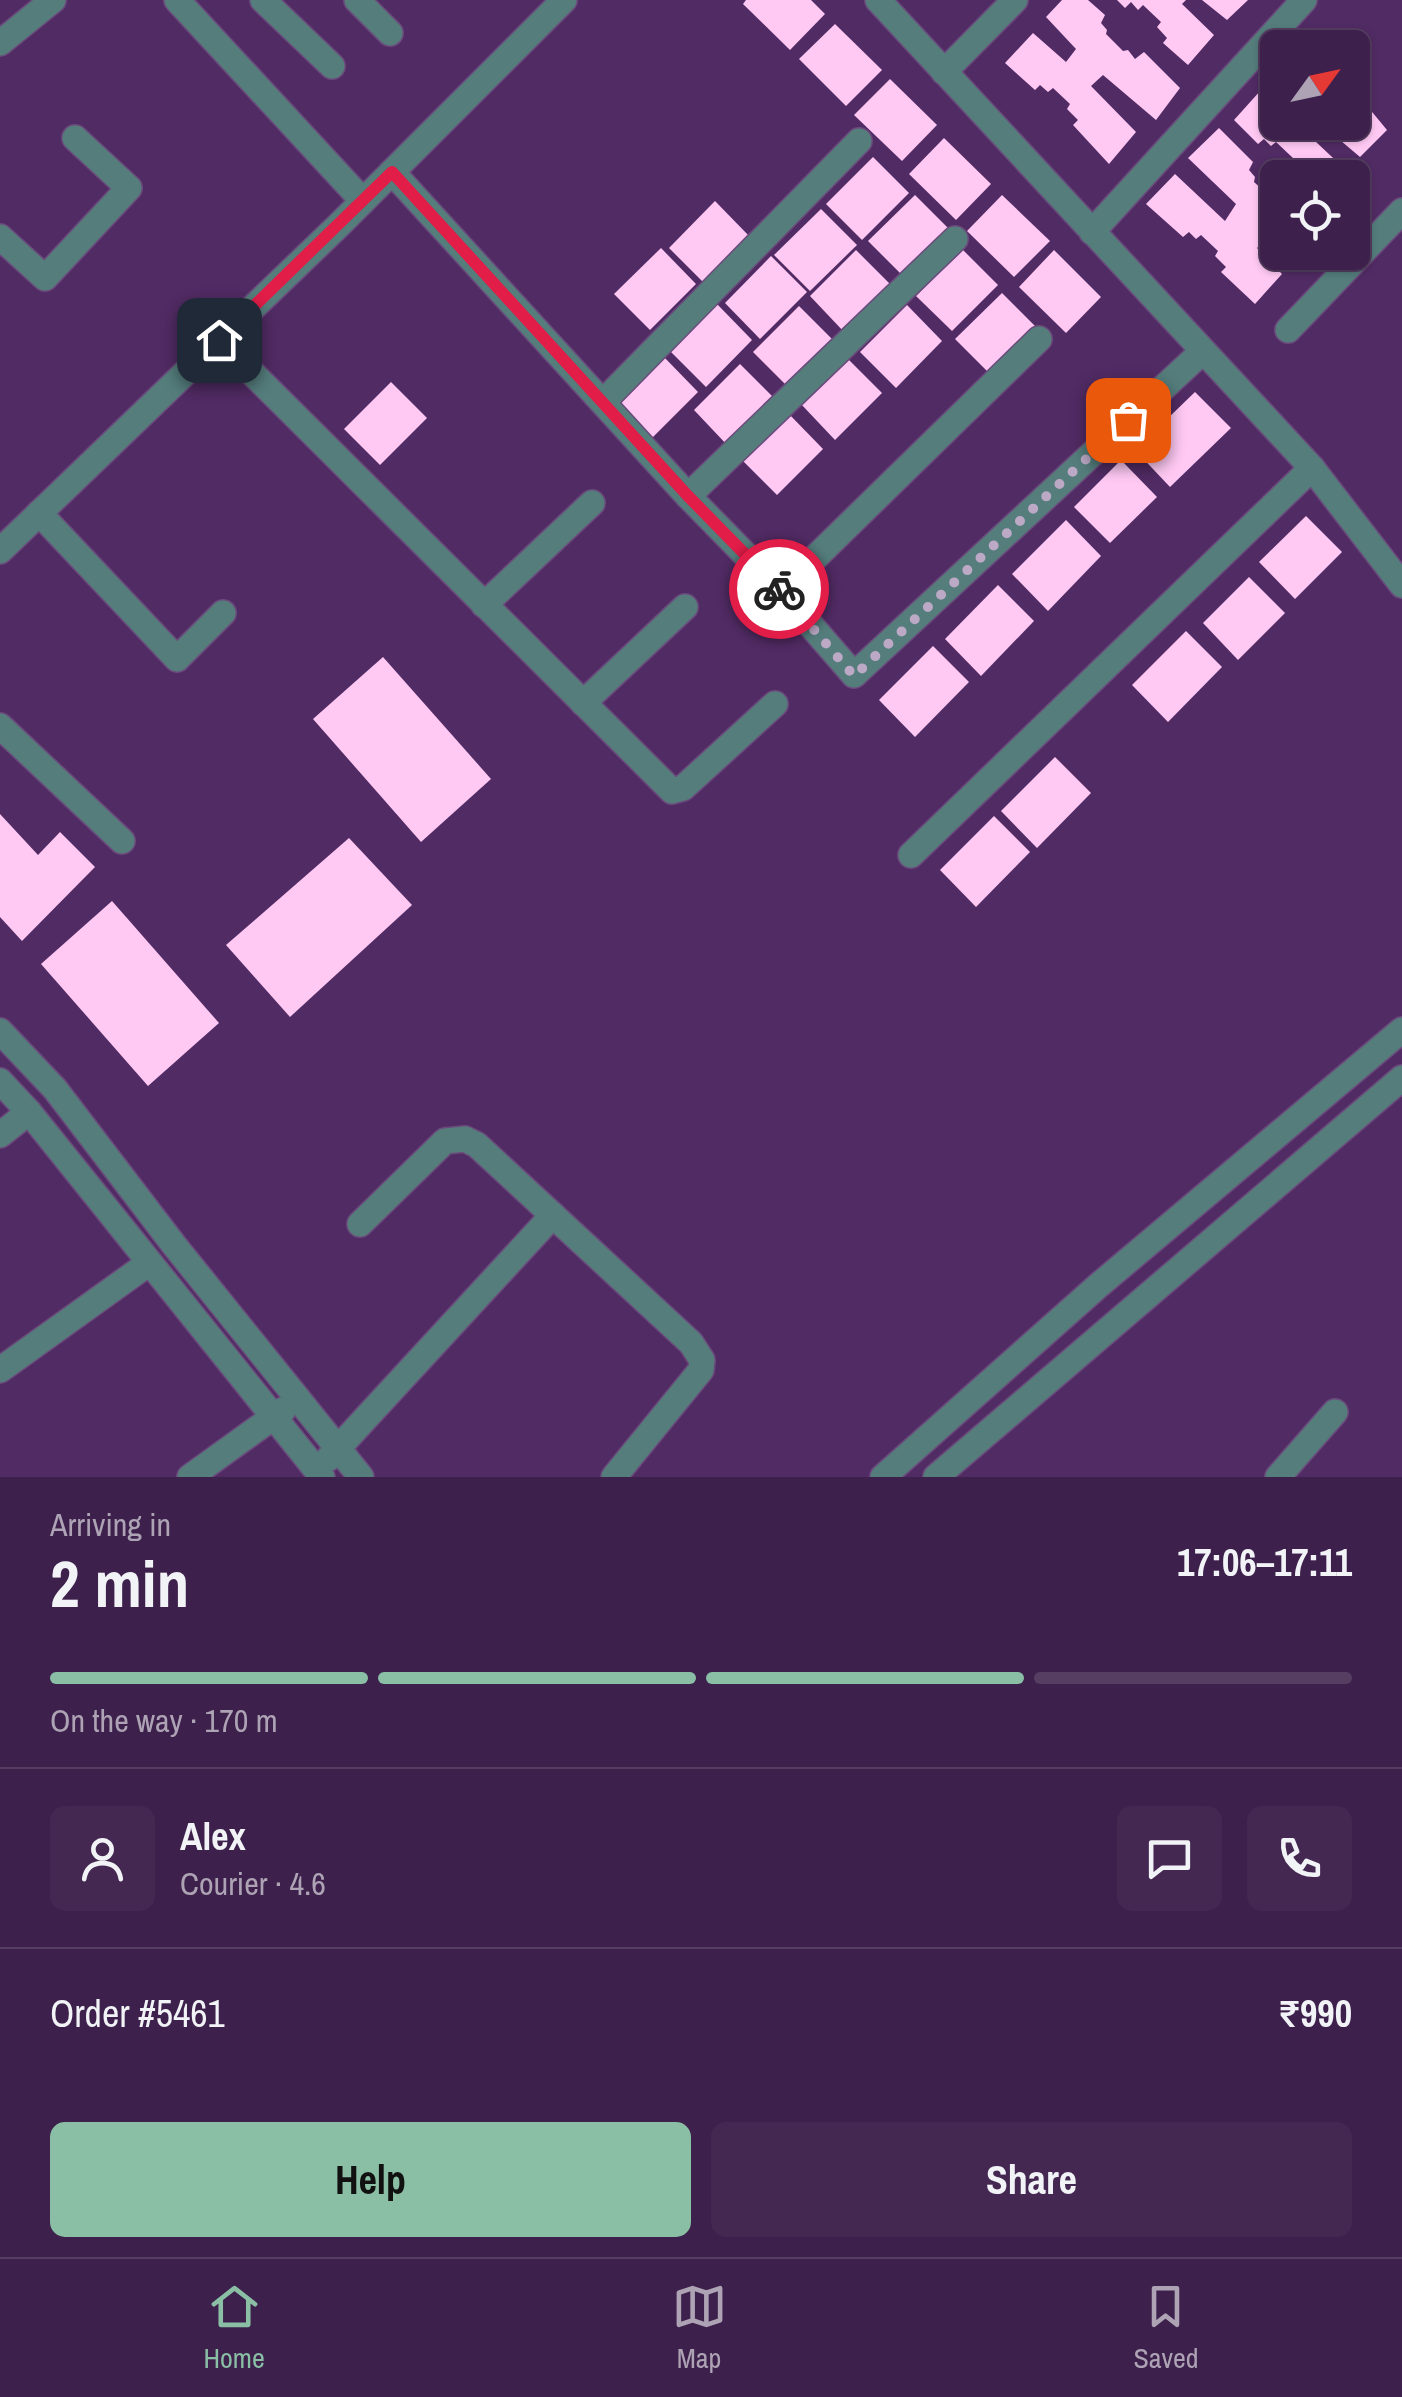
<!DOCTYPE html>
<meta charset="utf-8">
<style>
:root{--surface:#3d204b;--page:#442852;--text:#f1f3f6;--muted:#ada3b5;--line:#563e63;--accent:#8abfa5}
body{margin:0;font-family:"Archivo Narrow",sans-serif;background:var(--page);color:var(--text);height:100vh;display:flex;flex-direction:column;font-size:38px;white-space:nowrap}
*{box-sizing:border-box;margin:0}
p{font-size:32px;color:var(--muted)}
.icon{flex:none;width:55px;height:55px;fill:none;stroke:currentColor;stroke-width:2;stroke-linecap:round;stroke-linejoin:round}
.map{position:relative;height:1477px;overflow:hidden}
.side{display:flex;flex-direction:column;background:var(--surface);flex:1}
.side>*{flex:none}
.needle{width:65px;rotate:57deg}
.controls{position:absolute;left:1260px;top:30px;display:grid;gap:20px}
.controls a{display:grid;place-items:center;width:110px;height:110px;border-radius:15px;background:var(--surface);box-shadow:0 2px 8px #0004,0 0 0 2px var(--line);font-size:50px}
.pin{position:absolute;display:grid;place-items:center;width:85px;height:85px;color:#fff;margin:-42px;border-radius:20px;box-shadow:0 5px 15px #0006}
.courier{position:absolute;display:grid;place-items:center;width:100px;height:100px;margin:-50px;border:8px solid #e11d48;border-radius:50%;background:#fff;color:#222;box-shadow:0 2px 12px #0007}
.overview em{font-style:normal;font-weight:700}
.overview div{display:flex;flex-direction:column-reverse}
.overview{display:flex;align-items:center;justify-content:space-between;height:170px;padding:0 50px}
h1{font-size:65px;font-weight:700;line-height:75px}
.bar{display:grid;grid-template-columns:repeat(4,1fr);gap:15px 10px;align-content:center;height:120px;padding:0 50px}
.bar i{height:12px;border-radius:8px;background:var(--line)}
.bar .on{background:var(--accent)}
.bar p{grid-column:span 4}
.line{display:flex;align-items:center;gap:25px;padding:0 50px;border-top:2px solid var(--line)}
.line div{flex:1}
.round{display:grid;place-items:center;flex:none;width:105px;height:105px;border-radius:15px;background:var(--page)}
.primary-button{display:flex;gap:20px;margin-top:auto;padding:20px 50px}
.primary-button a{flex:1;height:115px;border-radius:15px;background:var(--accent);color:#111;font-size:40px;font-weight:700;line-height:115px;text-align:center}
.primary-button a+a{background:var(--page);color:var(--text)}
.tab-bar{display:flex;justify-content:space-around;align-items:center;height:140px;border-top:2px solid var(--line);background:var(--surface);font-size:28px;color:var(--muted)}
.tab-bar a{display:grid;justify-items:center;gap:5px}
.tab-bar .on{color:var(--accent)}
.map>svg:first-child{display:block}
</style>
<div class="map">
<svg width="1402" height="1477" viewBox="0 0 1402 1477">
<rect width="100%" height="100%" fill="#512b64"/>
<!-- building -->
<g fill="#ffc9f4">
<path d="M746,0h65l14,14 -35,36 -47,-46z"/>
<path d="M1062,0h26l17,15 -4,8 6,7 -1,4 17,17 5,-1 7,9 9,-7 36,36 -24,32 -53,-45 -12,11 45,46 -27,32 -36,-39 5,-5 -11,-11 3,-5 -17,-16 -5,4 -8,-7 -5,5 -30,-27 28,-30 33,29 10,-13 -30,-32z"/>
<path d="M1117,0h69l-4,4 32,31 -26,30 -25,-22 4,-5 -10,-11 4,-5 -18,-17 -5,5 -7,-8 -6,6z"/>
<path d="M1202,0h46l-21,20z"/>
<path d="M835,24l47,46 -36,36 -47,-47z"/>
<path d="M890,79l47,46 -35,36 -48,-46z"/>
<path d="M1261,90l17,15v17h74v-17l7,8 9,-6 19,23 -27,27 -33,-28 -12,12 33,31 -5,6h-45l3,-4 -11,-11 4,-4 -18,-17 -5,4 -7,-7 -6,5 -24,-24z"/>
<path d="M1219,128l34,34 -4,8 6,7 -1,5 18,16 6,1v44l-9,-7 -12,12 25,26 -27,30 -34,-32 5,-5 -11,-11 3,-5 -17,-16 -5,4 -7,-7 -6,5 -37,-33 29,-30 50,47 11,-17 -48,-46z"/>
<path d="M944,138l47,46 -35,36 -47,-46z"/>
<path d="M873,157l36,36 -47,47 -36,-36z"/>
<path d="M915,195l36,36 -47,46 -36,-36z"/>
<path d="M1002,195l48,46 -36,36 -47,-46z"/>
<path d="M715,201l36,37 -46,46 -36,-36z"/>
<path d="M821,209l36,36 -47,46 -36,-36z"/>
<path d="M661,248l35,36 -46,46 -36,-36z"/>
<path d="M962,249l36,36 -46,46 -36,-35z"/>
<path d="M856,250l36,36 -47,47 -35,-37z"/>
<path d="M1054,250l47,47 -35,36 -47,-46z"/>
<path d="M771,256l36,36 -47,47 -35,-36z"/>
<path d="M1002,293l36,36 -47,46 -36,-36z"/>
<path d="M717,304l35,36 -46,47 -36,-36z"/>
<path d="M907,305l35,36 -46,47 -36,-36z"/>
<path d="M799,306l36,36 -46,46 -36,-36z"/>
<path d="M663,356l35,36 -46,46 -36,-36z"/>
<path d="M846,357l36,36 -47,47 -35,-37z"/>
<path d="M740,364l36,36 -47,47 -35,-37z"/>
<path d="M391,382l36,36 -47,47 -36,-36z"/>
<path d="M1195,392l36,36 -61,59 -35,-37z"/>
<path d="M788,413l35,36 -46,46 -36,-36z"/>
<path d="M1121,460l36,37 -47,46 -36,-36z"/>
<path d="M1306,516l36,36 -47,47 -36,-37z"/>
<path d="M1066,520l35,36 -53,55 -36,-37z"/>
<path d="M1249,577l36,36 -47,47 -35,-37z"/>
<path d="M998,585l36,36 -53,55 -36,-37z"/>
<path d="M1186,631l36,36 -54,55 -36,-37z"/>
<path d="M933,646l36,36 -54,55 -36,-37z"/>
<path d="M383,657l108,122 -70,63 -108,-123z"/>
<path d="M1055,757l36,36 -54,55 -36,-37z"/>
<path d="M0,814l38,41 22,-23 35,35 -73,74 -22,-24z"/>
<path d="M994,816l36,36 -54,55 -36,-37z"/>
<path d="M349,838l63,67 -122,112 -64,-72z"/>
<path d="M112,901l107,122 -71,63 -107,-122z"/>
</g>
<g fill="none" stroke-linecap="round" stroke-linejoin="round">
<!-- minor casing -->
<g stroke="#6b4a7c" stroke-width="28">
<g id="minor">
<path d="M177,0l186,201"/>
<path d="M263,0l69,66"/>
<path d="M357,0l33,33"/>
<path d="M878,0l434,468 90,117"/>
<path d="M0,43l53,-43"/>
<path d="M944,72l71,-72"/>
<path d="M392,172l296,324 93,95 73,84 349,-324"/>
<path d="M1092,232l212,-232"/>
<path d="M0,237l45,41 84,-90 -54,-50"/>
<path d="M1288,330l114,-119"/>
<path d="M219,340l453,451 11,-3 92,-84"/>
<path d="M603,402l256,-261"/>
<path d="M688,496l267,-257"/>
<path d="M39,513l138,146 46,-46"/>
<path d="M0,551l340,-327 224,-224"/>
<path d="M781,591l258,-252"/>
<path d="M484,605l108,-102"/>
<path d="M583,703l102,-96"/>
<path d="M0,726l122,115"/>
<path d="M911,855l401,-387"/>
<path d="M0,1031l55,58 119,156 187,232"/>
<path d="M0,1081l29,31 293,365"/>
<path d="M0,1135l29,-23"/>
<path d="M360,1224l85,-83 20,-2 12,6 214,198 11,17 -1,10 -87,107"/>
<path d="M0,1370l149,-107"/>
<path d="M329,1458l224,-243"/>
<path d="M190,1477l93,-67"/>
<path d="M883,1477l216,-192 303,-255"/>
<path d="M936,1477l466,-399"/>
<path d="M1278,1477l57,-65"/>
</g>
</g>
<!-- minor -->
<use href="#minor" stroke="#547d7c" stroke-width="25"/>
</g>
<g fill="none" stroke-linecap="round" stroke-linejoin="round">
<!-- done -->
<path stroke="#bca9c6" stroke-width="10" stroke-dasharray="0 18" d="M779,589l75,87 274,-256"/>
<!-- route -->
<path stroke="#e11d48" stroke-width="12" d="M219,340l173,-168 296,324 91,93"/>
</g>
</svg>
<div class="controls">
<a><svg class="needle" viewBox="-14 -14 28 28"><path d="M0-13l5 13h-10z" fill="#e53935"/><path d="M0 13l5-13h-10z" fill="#ada3b5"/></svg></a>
<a><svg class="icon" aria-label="locate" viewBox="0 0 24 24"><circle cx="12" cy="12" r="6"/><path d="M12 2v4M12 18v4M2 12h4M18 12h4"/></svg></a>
</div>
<div class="pin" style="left:1128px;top:420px;background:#ea580c"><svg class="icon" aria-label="bag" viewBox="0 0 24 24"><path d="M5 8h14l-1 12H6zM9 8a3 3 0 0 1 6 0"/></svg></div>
<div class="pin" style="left:219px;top:340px;background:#1f2937"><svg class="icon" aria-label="home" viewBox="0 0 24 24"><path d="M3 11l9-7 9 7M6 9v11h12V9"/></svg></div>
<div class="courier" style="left:779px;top:589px"><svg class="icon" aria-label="bike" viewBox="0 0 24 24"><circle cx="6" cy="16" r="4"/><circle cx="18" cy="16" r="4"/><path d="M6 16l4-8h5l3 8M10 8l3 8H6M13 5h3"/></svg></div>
</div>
<section class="side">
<div class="overview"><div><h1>2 min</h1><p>Arriving in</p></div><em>17:06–17:11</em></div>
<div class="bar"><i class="on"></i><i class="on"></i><i class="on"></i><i></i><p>On the way · 170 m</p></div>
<div class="line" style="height:180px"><a class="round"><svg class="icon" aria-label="person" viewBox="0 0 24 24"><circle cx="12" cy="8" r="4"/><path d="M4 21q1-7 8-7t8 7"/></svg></a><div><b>Alex</b><p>Courier · 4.6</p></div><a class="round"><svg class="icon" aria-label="chat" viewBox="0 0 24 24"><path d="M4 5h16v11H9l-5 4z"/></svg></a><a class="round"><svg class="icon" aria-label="phone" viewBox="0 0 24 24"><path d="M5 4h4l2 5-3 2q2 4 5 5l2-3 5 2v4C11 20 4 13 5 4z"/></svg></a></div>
<div class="line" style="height:130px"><div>Order #5461</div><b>₹990</b></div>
<div class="primary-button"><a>Help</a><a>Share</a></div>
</section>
<nav class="tab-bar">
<a class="on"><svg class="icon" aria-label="home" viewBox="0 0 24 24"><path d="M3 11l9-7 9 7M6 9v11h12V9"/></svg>Home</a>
<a><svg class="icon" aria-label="map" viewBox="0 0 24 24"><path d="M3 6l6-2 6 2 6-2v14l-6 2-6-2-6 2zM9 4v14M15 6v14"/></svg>Map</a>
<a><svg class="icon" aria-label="saved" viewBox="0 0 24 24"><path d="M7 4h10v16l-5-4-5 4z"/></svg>Saved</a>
</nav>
